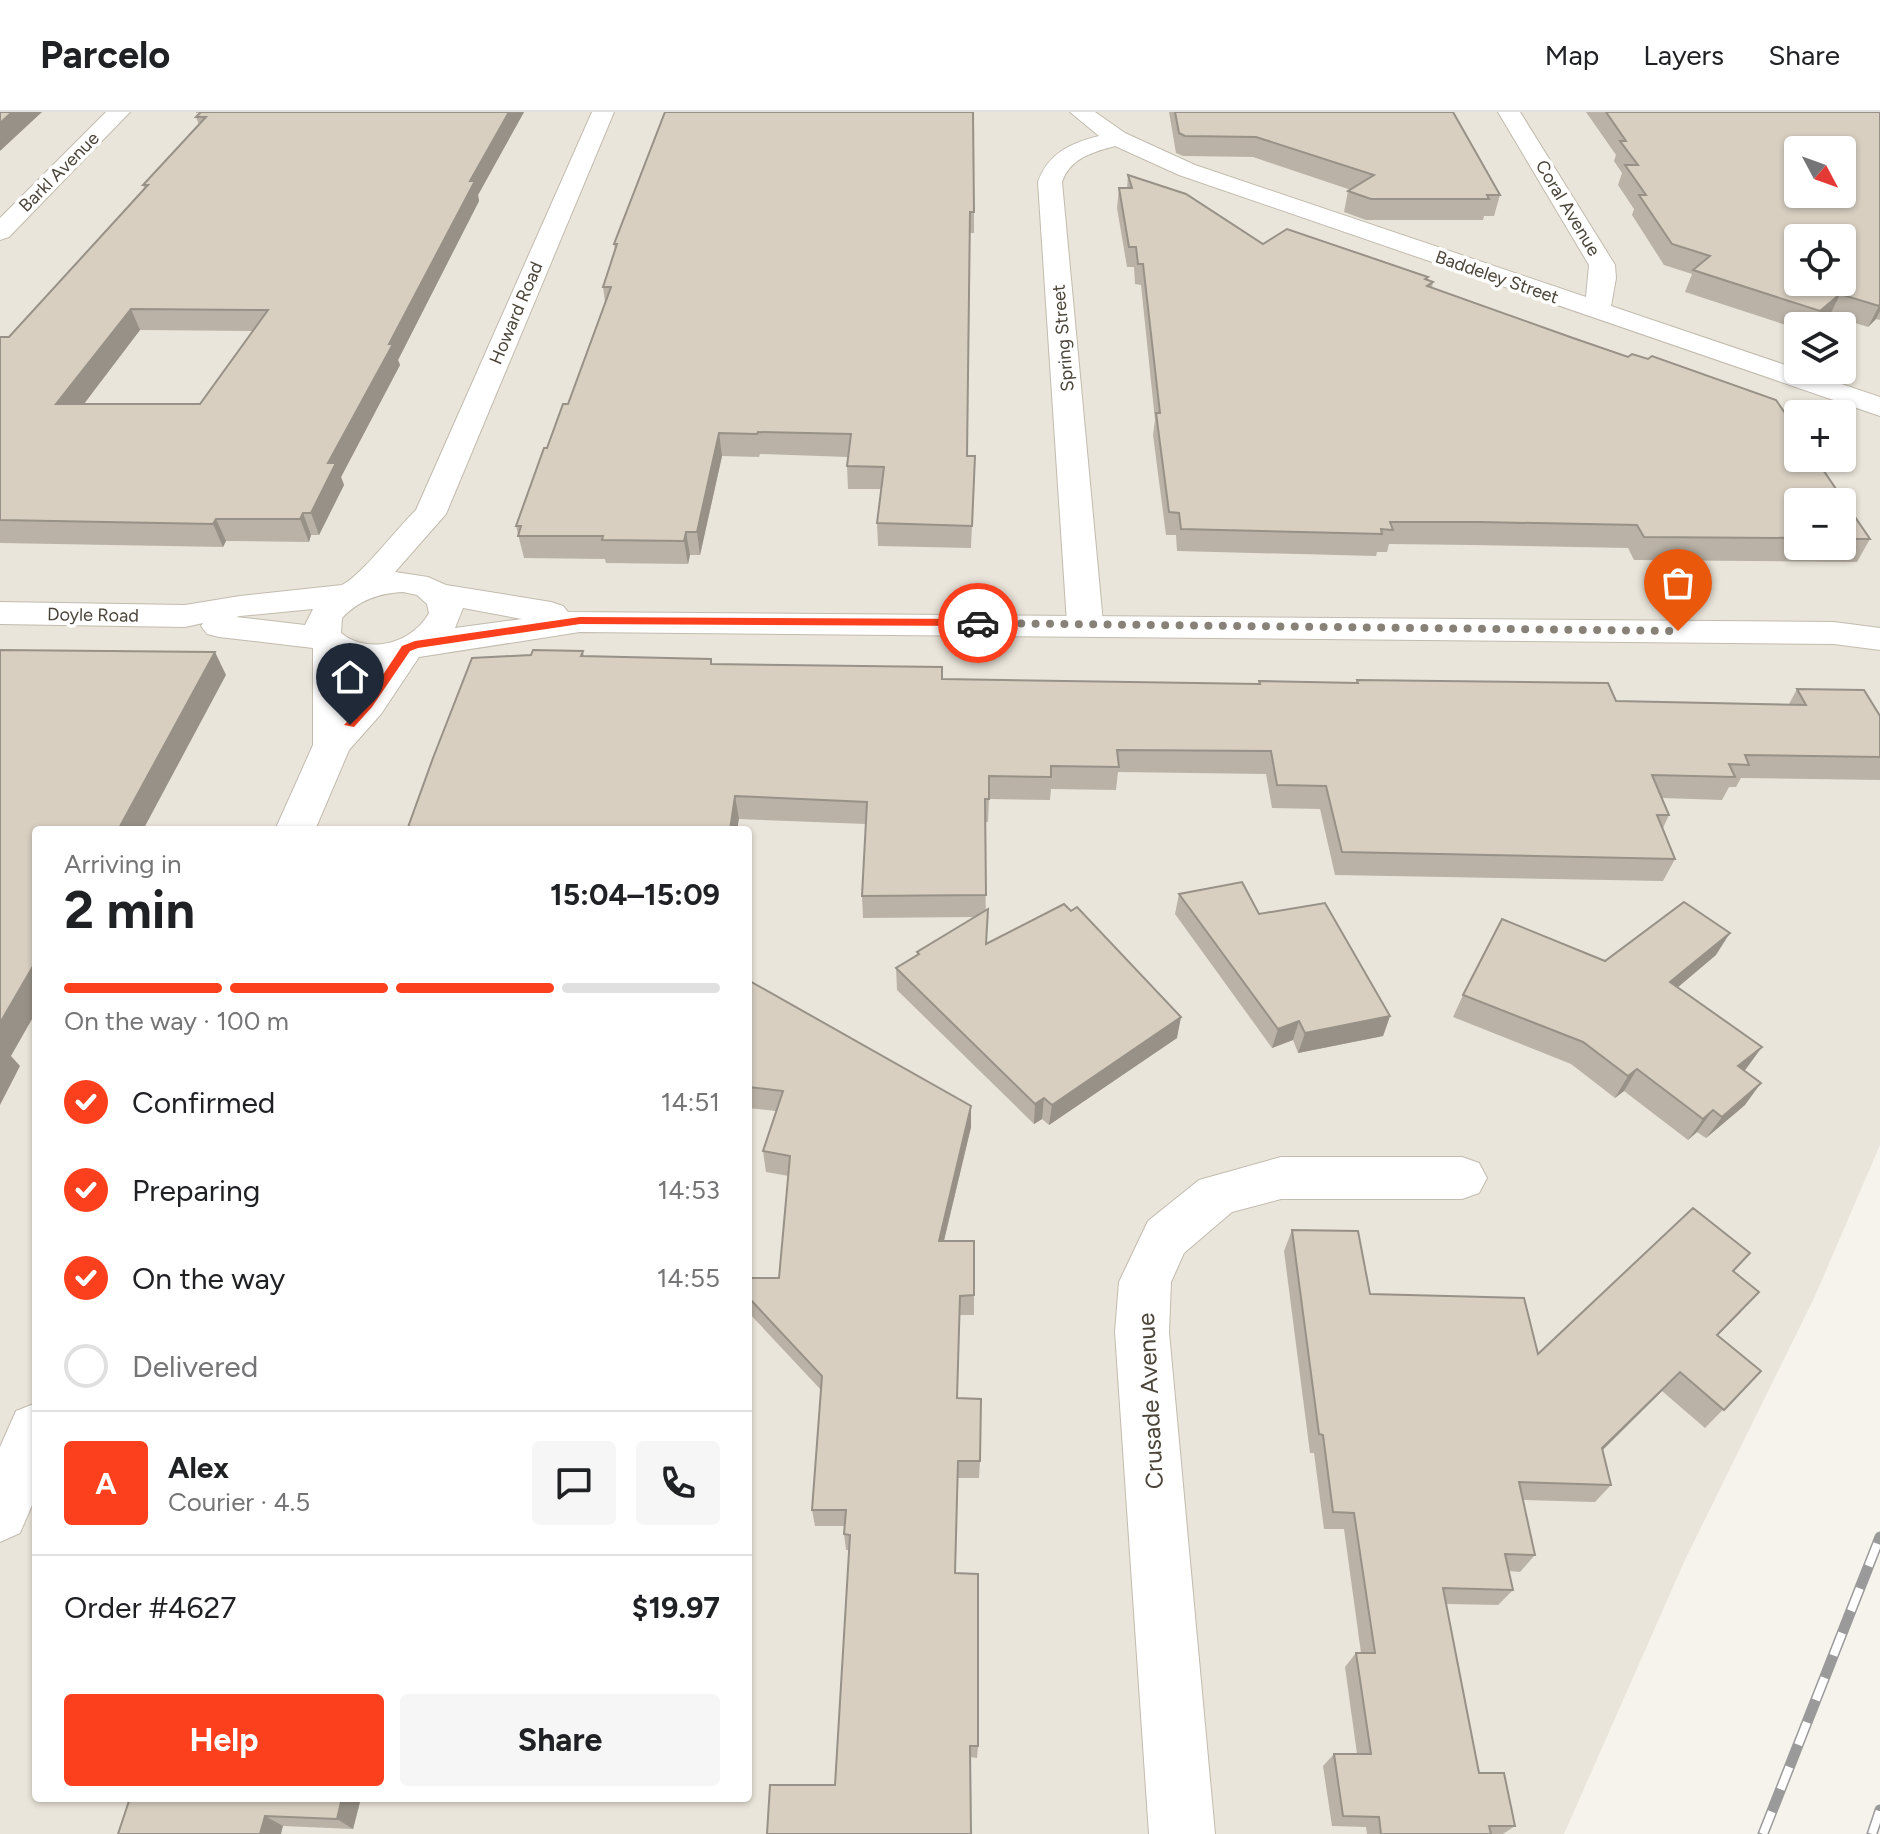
<!DOCTYPE html>
<meta charset="utf-8">
<style>
:root{--surface:#fff;--page:#f6f6f6;--text:#202124;--muted:#757577;--line:#e0e0e0;--accent:#fc3f1d}
body{margin:0;font-family:Figtree,sans-serif;background:var(--page);color:var(--text);height:100vh;display:flex;flex-direction:column;font-size:30px;white-space:nowrap}
*{box-sizing:border-box;margin:0}
p{font-size:26px;color:var(--muted)}
.icon{flex:none;width:44px;height:44px;fill:none;stroke:currentColor;stroke-width:2;stroke-linecap:round;stroke-linejoin:round}
.map{position:relative;flex:1;overflow:hidden}
.sheet{position:absolute;left:32px;top:714px;width:720px;height:976px;display:flex;flex-direction:column;background:var(--surface);border-radius:8px;box-shadow:0 2px 6px #0004}
.sheet>*{flex:none}
.needle{width:52px;rotate:131deg}
.buttons{position:absolute;left:1784px;top:24px;display:grid;gap:16px}
.buttons a{display:grid;place-items:center;width:72px;height:72px;border-radius:8px;background:var(--surface);box-shadow:0 2px 6px #0004;font-size:40px}
.pin{position:absolute;display:grid;place-items:center;width:68px;height:68px;color:#fff;margin:-82px -34px;border-radius:50% 50% 50% 0;rotate:-45deg;box-shadow:0 0 8px #0007}
.pin .icon{rotate:45deg}
.courier{position:absolute;display:grid;place-items:center;width:80px;height:80px;margin:-40px;border:6px solid #fc3f1d;border-radius:50%;background:#fff;color:#222;box-shadow:0 2px 10px #0007}
.summary em{font-style:normal;font-weight:700}
.summary div{display:flex;flex-direction:column-reverse}
.summary{display:flex;align-items:center;justify-content:space-between;height:136px;padding:0 32px}
h1{font-size:52px;font-weight:700;line-height:60px}
.bar{display:grid;grid-template-columns:repeat(4,1fr);gap:12px 8px;align-content:center;height:96px;padding:0 32px}
.bar i{height:10px;border-radius:6px;background:var(--line)}
.bar .on{background:var(--accent)}
.bar p{grid-column:span 4}
.line{display:flex;align-items:center;gap:20px;padding:0 32px;border-top:2px solid var(--line)}
.line div{flex:1}
.round{display:grid;place-items:center;flex:none;width:84px;height:84px;border-radius:8px;background:var(--page)}
ol{padding:0 32px;list-style:none}
li{display:flex;align-items:center;gap:24px;height:88px}
li p{margin-inline-start:auto}
li .icon{padding:8px;border-radius:50%;background:var(--accent);color:#fff;stroke-width:4}
li:last-child{color:var(--muted)}
li i{width:44px;height:44px;border:4px solid var(--line);border-radius:50%}
.cta{display:flex;gap:16px;margin-top:auto;padding:16px 32px}
.cta a{flex:1;height:92px;border-radius:8px;background:var(--accent);color:#fff;font-size:32px;font-weight:700;line-height:92px;text-align:center}
.cta a+a{background:var(--page);color:var(--text)}
header{display:flex;align-items:center;gap:48px;box-sizing:border-box;height:112px;padding:0 40px;background:var(--surface);border-bottom:2px solid var(--line)}
header strong{font-size:38px}
nav{display:flex;gap:44px;margin-inline-start:auto;font-size:28px}
.map>svg:first-child{display:block}
</style>
<header>
<strong>Parcelo</strong>
<nav><a>Map</a><a>Layers</a><a>Share</a></nav>
</header>
<div class="map">
<svg width="1880" height="1722" viewBox="0 0 1880 1722">
<rect width="100%" height="100%" fill="#f6f3ec"/>
<!-- residential -->
<path fill="#eae5da" fill-rule="evenodd" d="M0,0h1880v1033l-65,151 -131,266 -120,272h-1564zM1798,38h44v44h-44zM1798,126h44v44h-44zM1798,214h44v44h-44zM1798,302h44v44h-44zM1798,390h44v44h-44zM36,718h712v968h-712z"/>
<g fill="none" stroke-linecap="round" stroke-linejoin="round">
<!-- minor casing -->
<g stroke="#c2bbae" stroke-width="2">
<g id="minor">
<path d="M106,0h24l-121,125 -9,3v-22z"/>
<path d="M1070,0h25l30,21 70,32 391,132 3,-32 -91,-153h22l95,153 1,13 -5,28 269,91v19l-701,-241 -64,-29c-22,6 -45,12 -53,36l41,441 -6,8 -12,3 -12,-3 -6,-8 -29,-441c10,-29 33,-39 61,-46z"/>
<path d="M1281,1045h181l17,6 8,15 -8,15 -17,6h-181l-49,13 -48,41 -13,29 -2,50 46,502h-66l-34,-502 4,-50 29,-61 51,-41z"/>
</g>
</g>
<!-- tertiary casing -->
<g stroke="#c2bbae" stroke-width="2">
<g id="tertiary">
<path d="M592,0h22l-168,402 -51,58 33,5 18,8 105,17 12,4 5,6 1266,10 46,6v22l-46,-6 -1254,-12 -161,25 -38,57 -32,36 -34,80h-40l38,-85v-97l-94,-11 -12,-3 -6,-8 2,-3 -18,4 -185,-3v-22l185,3 55,-9 102,-11c19,-9 55,-57 74,-75zM403,480l14,3 10,9 2,9c-17,31 -61,42 -88,20l1,-15c17,-18 37,-25 61,-26zM463,496l59,11 -67,9zM313,497l-8,16 -69,-8 4,-1zM349,552l26,3 -25,35z"/>
<path d="M36,1291v93l-16,37 -20,9v-95l16,-36z"/>
</g>
</g>
<!-- minor -->
<use href="#minor" fill="#fff" fill-rule="evenodd"/>
<!-- tertiary -->
<use href="#tertiary" fill="#fff" fill-rule="evenodd"/>
<!-- rail casing -->
<g stroke="#9a9a9a" stroke-width="11">
<g id="rail">
<path d="M1763,1722l117,-297"/>
<path d="M1872,1722l8,-24"/>
</g>
</g>
<!-- rail -->
<use href="#rail" stroke="#fff" stroke-width="8" stroke-dasharray="24" stroke-linecap="butt"/>
</g>
<!-- wall -->
<g fill="#bab2a6" fill-rule="evenodd">
<path d="M196,0h328l-46,83 1,6 -81,159 2,5 -59,112 3,8 -25,50h-8l-2,7 -83,-1 -3,6 -223,-4v-206h9l135,-149 -1,-3 56,-60 -3,-8 4,-4h-4zM140,218l113,1 -53,73h-116z"/>
<path d="M1169,0h284l47,83 -6,21h-10l-1,4h-117l-22,-8 4,-21 3,-1 -98,-33 -70,-1 -7,-3z"/>
<path d="M1586,0h294v208l-4,-1 -8,8 -38,-12 -12,11h-20v3l-113,-37 7,-18 -28,-9 -32,-50 2,-6 -16,-24 4,-12 -8,-12 2,-6z"/>
<path d="M1128,63l58,19 77,50 24,-15 141,48 -1,3 6,2 -1,6 141,50 55,19 4,-3 16,5 4,-3 124,44 22,32v26h17l55,81 -13,23 -223,-2 -6,-12 -156,-3 -83,-1 -2,8h-10l-1,4 -199,-5 -1,-16h-10l-13,-100 2,-15 -14,-135 -6,-1 -1,-17h-7l-10,-59 2,-20h8zM1798,390h44v44h-44z"/>
<path d="M974,100v21h-4l-3,223h8l-4,92 -93,-2 -1,-23 4,-34h-33l-1,-23 1,-9 -88,-3 -1,3 -37,-1 -22,99h-10l-2,9 -82,-1 -1,-4 -81,-1 -8,-32 31,-78 21,-44 37,-102 -2,-15 12,-37 -1,-6z"/>
<path d="M583,539l1,5 127,3 1,5 230,15 317,5v-3l97,2 1,-3 259,21 173,3 8,-15 83,27v64l-139,-2 -5,9h-7l-7,13 -60,-2 7,17 -6,13 12,31 -12,22 -328,-6 -15,-66 -48,-1 -6,-34 -148,-2 -2,18 -65,-1 -1,11 -61,-1 -1,23h-3l1,122 191,94 -128,87 -7,-6 -8,5 -137,-134 -1,-22 21,-12v-4l58,-35 -112,1 -1,-22 4,-72 -127,-5 -208,-164z"/>
<path d="M1179,782l80,20 131,102 -7,20 -85,17 -5,-13 -21,8 -97,-134z"/>
<path d="M1716,843l-39,32 69,82 -2,1 1,35 -39,33 -9,-6 -9,8 -64,-49 -9,7 -44,-34 -118,-47 10,-22 142,-34z"/>
<path d="M748,868l223,147 -27,114 30,54v20h-15l-2,83 23,63 -1,17h-21l-3,95 23,173 -1,12 -7,-1 -135,28 14,-235h-3l-2,-16 1,-8h-30l-3,-16 9,-120 -73,-78v-34h31l10,-102 -23,-4 -3,-21 13,-40 -28,-3z"/>
<path d="M1292,1118l78,64 168,60 196,-83 7,41 -23,23 43,36 -56,57 -43,-37 -59,59 8,35 -16,17 -72,-2 12,55 -15,17 -11,-1 4,19 -15,15 -52,-1 33,169 36,53 -12,8h-136l-1,-7 -34,-1 -9,-60 11,-12h23l-12,-87 11,-14h5l-17,-124h-20l-10,-76h-4l-26,-202z"/>
<path d="M130,1686h231l-8,31 -70,-3z"/>
</g>
<!-- shaded-wall -->
<g fill="#979187">
<path d="M12,0h30l-42,39v-28z"/>
<path d="M509,0h15l-46,83 1,6 -81,159 2,5 -59,112 3,8 -25,50 -8,-22 17,-50 142,-282z"/>
<path d="M1840,182l-10,21 -12,11h-5l7,-15z"/>
<path d="M1880,192v7l-4,8 -8,8z"/>
<path d="M131,197l9,21 -73,96 -11,-22z"/>
<path d="M719,321l3,23 -22,99 -3,-23z"/>
<path d="M303,401l8,22 -2,7 -9,-23z"/>
<path d="M216,407l10,22 -3,6 -10,-23z"/>
<path d="M686,420l4,23 -2,9 -4,-23z"/>
<path d="M215,540l11,23 -83,155h-25z"/>
<path d="M735,684l4,23 -2,11h-7z"/>
<path d="M1730,821l-14,22 -59,50 13,-23z"/>
<path d="M36,849v51l-25,44 9,10 -20,39v-82z"/>
<path d="M1390,904l-7,20 -85,17 7,-20z"/>
<path d="M1181,905l-4,21 -128,87 3,-20z"/>
<path d="M1299,909l-6,19 -21,8 6,-19z"/>
<path d="M1762,935l-16,22 -24,19 16,-22z"/>
<path d="M1637,957l-13,22 -9,7 13,-22z"/>
<path d="M1761,971l-16,22 -39,33 16,-21z"/>
<path d="M1044,986l-2,21 -8,5 1,-20z"/>
<path d="M971,994v21l-32,134v-20z"/>
<path d="M1713,998l-16,22 -9,8 15,-21z"/>
<path d="M1680,1260l-18,19 -76,75 16,-18z"/>
<path d="M342,1686h19l-8,31 -16,-10z"/>
<path d="M265,1704l18,10 -2,8h-21z"/>
</g>
<!-- building -->
<g fill="#d8cfc1" stroke="#979187" stroke-width="2" fill-rule="evenodd">
<path d="M0,0h12l-12,11z"/>
<path d="M201,0h308l-39,69h5l-86,163h4l-65,119h8l-25,50h-8l-3,6h-84l-3,5 -213,-4v-183h9l139,-152h-5l63,-68h-10zM131,197l137,1 -68,94h-144z"/>
<path d="M665,0h308l1,100h-4l-3,244h8l-3,70 -95,-3 7,-56 -37,-1 4,-32 -93,-2 -1,2 -38,-1 -22,99h-11l-2,9 -82,-1 1,-4h-85l3,-10h-5l28,-78h3l16,-44h5l43,-117h-8l14,-43h-3z"/>
<path d="M1175,0h278l47,83h-13l2,4h-118l-23,-8 26,-16 -118,-38 -71,-1 -6,-3z"/>
<path d="M1606,0h274v192l-1,2 -39,-12 -20,17 -127,-41 17,-14 -38,-12 -33,-49h7l-21,-30h13l-18,-24h6zM1798,38h44v44h-44zM1798,126h44v44h-44z"/>
<path d="M1128,63l58,19 77,50 24,-15 141,48 -3,2 8,3 -6,4 146,52 55,19 4,-3 16,5 4,-3 124,44 22,32v26h17l55,81h-28v-37h-44v36l-154,-1 -7,-12 -158,-3h-89l3,8 -12,-1 1,5 -201,-5 -2,-16 -10,-1 -13,-99h4l-17,-149h-5l-2,-17h-7l-10,-59h13z"/>
<path d="M0,538l215,2 -97,178h-82v131l-36,62z"/>
<path d="M533,538l50,1 -2,5 130,3v5l231,3v12l318,5 -1,-3 99,2 -1,-3 251,3 8,18 190,4 -9,-16 67,1 16,26v41l-135,-2 4,10 -20,-1 6,13 -83,-2 17,40h-12l18,44 -333,-7 -16,-66 -49,-1 -6,-34 -154,-1 2,17 -68,-1v11l-62,-1v23h-4l1,96 -124,1 5,-94 -132,-6 -5,34h-323l26,-72 39,-100 59,-3z"/>
<path d="M1242,770l17,32 66,-11 65,113 -85,17 -6,-12 -21,8 -99,-135z"/>
<path d="M1684,790l46,31 -60,49 92,65 -24,19 23,17 -39,34 -9,-7 -10,9 -66,-50 -9,7 -45,-34 -120,-47 39,-76 103,42z"/>
<path d="M1064,792l7,7 6,-4 104,110 -129,88 -8,-7 -9,6 -139,-136 23,-14 -2,-2 71,-43 -2,35z"/>
<path d="M748,868l223,126 -32,135h35v54l-14,1 -3,102 24,1 -1,62h-22l-3,112 23,1v172h-8l1,88h-204l3,-49h65l15,-250 -6,-1 2,-24h-34l10,-134 -74,-79v-19h31l11,-122 -27,-5 20,-60 -35,-4z"/>
<path d="M1693,1096l57,45 -17,18 26,21 -42,43 44,36 -37,39 -44,-38 -78,76 9,37 -92,-3 16,73 -30,-1 8,36 -70,-2 36,185h25l11,53h-26l2,8h-110l-2,-17 -36,-1 -9,-62h37l-15,-101h19l-21,-140 -21,-1 -10,-77 -4,-1 -27,-204 66,1 12,63 154,4 14,56z"/>
<path d="M130,1686h212l-5,21 -72,-3 -5,18h-142z"/>
</g>
<!-- route -->
<path fill="#fc3f1d" d="M580,505l398,2 6,4 -6,3 -398,-2 -162,24 -8,3 -38,56 -18,20 -10,-2 21,-23 37,-56 13,-5z"/>
<g fill="none" stroke-linecap="round" stroke-linejoin="round">
<!-- done -->
<path stroke="#878178" stroke-width="8" stroke-dasharray="0 14.4" d="M978,511l700,8"/>
</g>
<g text-anchor="middle" dominant-baseline="central" stroke-width="7" stroke-linejoin="round" paint-order="stroke">
<!-- far-street labels -->
<g font-size="18" fill="#4b4439" stroke="#fff">
<text transform="translate(59 60) rotate(-45)">Barkl Avenue</text>
<text transform="translate(1568 96) rotate(59)">Coral Avenue</text>
<text transform="translate(1497 165) rotate(19)">Baddeley Street</text>
<text transform="translate(516 201) rotate(-67)">Howard Road</text>
<text transform="translate(1063 226) rotate(-95)">Spring Street</text>
<text transform="translate(93 503) rotate(1)">Doyle Road</text>
</g>
<!-- near-street labels -->
<g font-size="24" fill="#4b4439" stroke="#fff">
<text transform="translate(1150 1289) rotate(-93)">Crusade Avenue</text>
</g>
</g>
</svg>
<div class="buttons">
<a><svg class="needle" viewBox="-14 -14 28 28"><path d="M0-13l5 13h-10z" fill="#e53935"/><path d="M0 13l5-13h-10z" fill="#757577"/></svg></a>
<a><svg class="icon" aria-label="locate" viewBox="0 0 24 24"><circle cx="12" cy="12" r="6"/><path d="M12 2v4M12 18v4M2 12h4M18 12h4"/></svg></a>
<a><svg class="icon" aria-label="layers" viewBox="0 0 24 24"><path d="M12 4l9 5-9 5-9-5zM3 14l9 5 9-5"/></svg></a>
<a>+</a>
<a>−</a>
</div>
<div class="pin" style="left:1678px;top:519px;background:#ea580c"><svg class="icon" aria-label="bag" viewBox="0 0 24 24"><path d="M5 8h14l-1 12H6zM9 8a3 3 0 0 1 6 0"/></svg></div>
<div class="pin" style="left:350px;top:613px;background:#1f2937"><svg class="icon" aria-label="home" viewBox="0 0 24 24"><path d="M3 11l9-7 9 7M6 9v11h12V9"/></svg></div>
<div class="courier" style="left:978px;top:511px"><svg class="icon" aria-label="car" viewBox="0 0 24 24"><path d="M5 17H2v-5l4-1 3-4h7l3 4 3 1v5h-3M9 17h6M6 11h13"/><circle cx="7" cy="17" r="2"/><circle cx="17" cy="17" r="2"/></svg></div>
<section class="sheet">
<div class="summary"><div><h1>2 min</h1><p>Arriving in</p></div><em>15:04–15:09</em></div>
<div class="bar"><i class="on"></i><i class="on"></i><i class="on"></i><i></i><p>On the way · 100 m</p></div>
<ol>
<li><svg class="icon" aria-label="check" viewBox="0 0 24 24"><path d="M5 12l5 5 9-10"/></svg>Confirmed<p>14:51</p></li>
<li><svg class="icon" aria-label="check" viewBox="0 0 24 24"><path d="M5 12l5 5 9-10"/></svg>Preparing<p>14:53</p></li>
<li><svg class="icon" aria-label="check" viewBox="0 0 24 24"><path d="M5 12l5 5 9-10"/></svg>On the way<p>14:55</p></li>
<li><i></i>Delivered</li>
</ol>
<div class="line" style="height:144px"><b class="round" style="background:var(--accent);color:#fff">A</b><div><b>Alex</b><p>Courier · 4.5</p></div><a class="round"><svg class="icon" aria-label="chat" viewBox="0 0 24 24"><path d="M4 5h16v11H9l-5 4z"/></svg></a><a class="round"><svg class="icon" aria-label="phone" viewBox="0 0 24 24"><path d="M5 4h4l2 5-3 2q2 4 5 5l2-3 5 2v4C11 20 4 13 5 4z"/></svg></a></div>
<div class="line" style="height:104px"><div>Order #4627</div><b>$19.97</b></div>
<div class="cta"><a>Help</a><a>Share</a></div>
</section>
</div>
